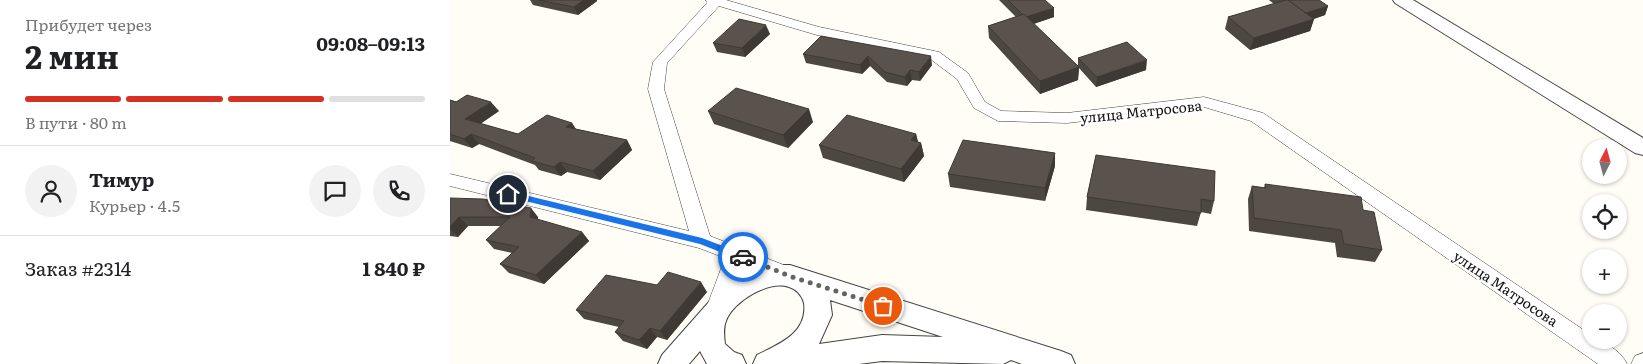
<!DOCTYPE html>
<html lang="ru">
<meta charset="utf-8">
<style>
:root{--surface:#fff;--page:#f2f2f2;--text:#202124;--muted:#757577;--line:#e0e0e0;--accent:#d93025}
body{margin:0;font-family:Literata,serif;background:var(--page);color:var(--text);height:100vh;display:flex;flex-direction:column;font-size:19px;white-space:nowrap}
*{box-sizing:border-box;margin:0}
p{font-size:16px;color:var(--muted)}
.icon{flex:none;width:28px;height:28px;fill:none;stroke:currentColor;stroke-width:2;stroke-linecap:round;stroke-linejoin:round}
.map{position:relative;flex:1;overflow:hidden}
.panel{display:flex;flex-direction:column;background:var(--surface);width:450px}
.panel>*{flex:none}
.needle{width:32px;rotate:6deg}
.buttons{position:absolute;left:1132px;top:139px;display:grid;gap:10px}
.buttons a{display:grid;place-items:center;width:45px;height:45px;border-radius:50%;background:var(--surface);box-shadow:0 1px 4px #0004;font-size:25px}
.pin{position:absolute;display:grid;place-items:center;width:42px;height:42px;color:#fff;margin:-21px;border:2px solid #fff;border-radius:50%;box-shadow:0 1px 5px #0007}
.courier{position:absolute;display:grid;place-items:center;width:50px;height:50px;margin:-25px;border:4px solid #1a73e8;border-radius:50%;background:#fff;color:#222;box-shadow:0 1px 6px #0007}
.head em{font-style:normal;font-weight:700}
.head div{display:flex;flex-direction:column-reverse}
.head{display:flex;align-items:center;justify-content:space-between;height:85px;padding:0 25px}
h1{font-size:32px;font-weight:700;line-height:38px}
.bar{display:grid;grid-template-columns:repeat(4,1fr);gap:8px 5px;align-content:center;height:60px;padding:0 25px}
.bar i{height:6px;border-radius:4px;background:var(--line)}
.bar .selected{background:var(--accent)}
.bar p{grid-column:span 4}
.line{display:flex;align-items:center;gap:12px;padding:0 25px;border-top:1px solid var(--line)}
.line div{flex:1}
.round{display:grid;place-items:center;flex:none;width:52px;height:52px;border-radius:26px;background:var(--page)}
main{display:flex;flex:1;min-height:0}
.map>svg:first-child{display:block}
</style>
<main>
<section class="panel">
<div class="head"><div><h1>2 мин</h1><p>Прибудет через</p></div><em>09:08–09:13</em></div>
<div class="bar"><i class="selected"></i><i class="selected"></i><i class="selected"></i><i></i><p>В пути · 80 m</p></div>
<div class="line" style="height:90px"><a class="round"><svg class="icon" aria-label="person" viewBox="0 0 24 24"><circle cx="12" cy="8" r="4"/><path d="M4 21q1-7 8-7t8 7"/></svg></a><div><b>Тимур</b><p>Курьер · 4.5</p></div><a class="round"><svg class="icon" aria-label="chat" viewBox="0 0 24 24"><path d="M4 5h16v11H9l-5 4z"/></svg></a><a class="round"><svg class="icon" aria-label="phone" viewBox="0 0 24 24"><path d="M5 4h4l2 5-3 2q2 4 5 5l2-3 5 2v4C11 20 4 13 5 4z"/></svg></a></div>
<div class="line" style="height:65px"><div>Заказ #2314</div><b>1 840 ₽</b></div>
</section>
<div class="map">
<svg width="1193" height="364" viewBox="0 0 1193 364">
<rect width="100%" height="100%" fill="#fffdf5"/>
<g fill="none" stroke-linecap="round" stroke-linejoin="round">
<!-- minor casing -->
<g stroke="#444" stroke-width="1">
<g id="minor">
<path d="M256,0h20l93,27 120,25 29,21 17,29 16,9 66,2 137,-16 59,16 328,222v5c13,0 31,12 36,24h-29l-347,-243 -47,-14 -137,16 -69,-2 -24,-13 -17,-29 -28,-21 -112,-23 -98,-29 -52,57 -3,26 46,147 84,33 3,6 -3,6 -7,2 -45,-18 -18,47 -7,3 -7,-3 -3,-6 18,-48 -26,-10 -249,-62v-12l239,57 -41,-142 5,-27 54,-59z"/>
<path d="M1193,353v11h-12l4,-8z"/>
</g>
</g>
<!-- tertiary casing -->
<g stroke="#444" stroke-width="2">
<g id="tertiary">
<path d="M943,0h20l230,138v17l-8,-2 -240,-150z"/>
<path d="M318,265h22l271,86 10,4 4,9h-53l-11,-4 -8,4 -121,-3 -23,3h-106l4,-9c22,-11 51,-22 47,-52 -2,-8 -8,-14 -15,-16 -20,-7 -56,14 -63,34 -3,7 -2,15 -1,23l9,8 8,3 4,9h-39l-7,-13 -11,13h-31l4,-9 61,-69 9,-7zM380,300l113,37 -61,-2 -63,9 13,-29z"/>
</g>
</g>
<!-- minor -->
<use href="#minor" fill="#fff" fill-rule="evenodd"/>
<!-- tertiary -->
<use href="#tertiary" fill="#fff" fill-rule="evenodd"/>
</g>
<!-- wall -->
<g fill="#4d4742">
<path d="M80,0h67v1l-19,14 -45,-10z"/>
<path d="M549,0h46l9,17 -20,7 44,42v-8l68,12 -50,17 -17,-19 -1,12 -38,14 -51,-56 -1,-12 28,-9z"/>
<path d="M819,0h50l9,6 -3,9 -11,4 -4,12 -60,19 -25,-21 3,-12 46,-13z"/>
<path d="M320,34l-25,23 -28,-5 -4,-9z"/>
<path d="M371,36l111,29 -12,16 -8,-1 -5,6 -20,-4 -17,-16 -8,8 -56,-11 -3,-9z"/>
<path d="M0,100l49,11 -19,13 38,10 54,-11 4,6 51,11 5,10 -32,30 -33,-8 -6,4 -22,-6 -4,-5 -56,-21 -7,4 -22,-7z"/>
<path d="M258,111l105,11 -25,26 -74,-24z"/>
<path d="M466,134l2,8 3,1 3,13 -20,26 -81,-24 -4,-13z"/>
<path d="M605,153v13l-10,35 -95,-14 -2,-13z"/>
<path d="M646,155l118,46 -3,13 -10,-2 -4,14 -111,-16 1,-13z"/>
<path d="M815,184l98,26 19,40 -7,12 -38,-5 -2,-14 -86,-12 -1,-32 4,-13 12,2z"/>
<path d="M0,198l88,19v3l44,12 7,9 -45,43 -35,-11 -9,-9 12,-11 -18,-4 -8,-9 15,-14h-33l-10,11 -8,-1z"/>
<path d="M207,285l50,7 -40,48 -10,-3 -10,12 -24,-8 -8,-9 4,-5 -35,-8 -8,-9z"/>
</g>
<!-- shaded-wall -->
<g fill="#3f3936">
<path d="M134,0h13v1l-19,14 -4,-8z"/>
<path d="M878,6l-3,9 -24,8 3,-9z"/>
<path d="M604,8v9l-28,9 -1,-9z"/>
<path d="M864,19l-4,12 -60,19 4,-12z"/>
<path d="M316,25l4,9 -25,23 -3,-9z"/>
<path d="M418,56l2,10 -8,8 -2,-9z"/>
<path d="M481,56l1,9 -12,16 -1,-9z"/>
<path d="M697,60l-1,10 -50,17 1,-10z"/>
<path d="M629,67l-1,13 -38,14v-13z"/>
<path d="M460,70l2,10 -5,6 -2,-9z"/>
<path d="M41,102l8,9 -26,18 -8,-10z"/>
<path d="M359,109l4,13 -25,26 -5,-13z"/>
<path d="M122,123l6,10 -12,-6z"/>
<path d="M21,134l8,10 -7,4 -8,-9z"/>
<path d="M466,134l3,12 2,-3 3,13 -20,26 -3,-13 10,-29z"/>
<path d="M177,140l5,10 -32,30 -7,-9z"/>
<path d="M605,153v13l-10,35v-13z"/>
<path d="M110,162l7,10 -6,4 -7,-9z"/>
<path d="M81,208l7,9 -1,9 -7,-9z"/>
<path d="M9,217l9,9 -10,11 -8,-8v-2z"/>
<path d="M132,232l7,9 -45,43 -8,-9z"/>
<path d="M251,282l6,10 -40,48 -7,-9z"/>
<path d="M200,328l7,9 -10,12 -8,-9z"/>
</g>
<!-- building -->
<g fill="#5a524d" stroke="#3f3936">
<path d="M89,0h45l-10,7z"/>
<path d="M558,0h37l9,8 -28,9 -2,-3 -1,1z"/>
<path d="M836,0h2l26,19 -60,19 -26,-21z"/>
<path d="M838,0h31l9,6 -22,7z"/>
<path d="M574,14l55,53 -39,14 -52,-55z"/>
<path d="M289,19l27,6 -24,23 -29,-5z"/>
<path d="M371,36l110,20 -12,16 -9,-2 -5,7 -20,-5 -17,-16 -8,9 -57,-11z"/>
<path d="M677,42l20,18 -50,17 -19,-19z"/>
<path d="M286,88l73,21 -26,26 -75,-24z"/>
<path d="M17,95l24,7 -26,17 53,15 29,-19 25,8 -6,4 61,13 -34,31 -33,-9 -6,5 -22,-6 3,-3 -64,-24 -7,5 -14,-5v-34l6,2z"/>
<path d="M397,115l69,19 -5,6 10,3 -20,26 -82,-24z"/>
<path d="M513,140l92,13 -10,35 -97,-14z"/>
<path d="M646,155l119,16 -1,30 -13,-2v14l-114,-16z"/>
<path d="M815,184l96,13 2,13 11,2 8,38 -38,-6 -3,-14 -87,-12 -2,-32 14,2z"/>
<path d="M0,198l33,1 48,9 -1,9 52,15 -46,43 -36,-11 19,-17 -33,-7 24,-23h-51l-9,10z"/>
<path d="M218,272l33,10 -41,49 -10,-3 -11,12 -24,-8 9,-11 -48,-11 30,-35 51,10z"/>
</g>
<!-- route -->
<path fill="#1a73e8" d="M58,191l194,47 44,17 2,2 -5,4 -43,-17 -195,-48 -1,-2z"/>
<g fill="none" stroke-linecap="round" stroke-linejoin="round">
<!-- done -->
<path stroke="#646461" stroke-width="5" stroke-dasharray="0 9" d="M293,257l49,20 91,29"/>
</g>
<g text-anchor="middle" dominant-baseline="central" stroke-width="5" stroke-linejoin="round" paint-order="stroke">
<!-- street labels -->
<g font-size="14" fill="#111" stroke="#fff">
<text transform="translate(691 111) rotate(-6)">улица Матросова</text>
<text transform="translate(1056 288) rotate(34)">улица Матросова</text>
</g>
</g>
</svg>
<div class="buttons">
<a><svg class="needle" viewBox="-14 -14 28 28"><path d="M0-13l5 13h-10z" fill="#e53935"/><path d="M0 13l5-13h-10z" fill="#757577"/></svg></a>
<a><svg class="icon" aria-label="locate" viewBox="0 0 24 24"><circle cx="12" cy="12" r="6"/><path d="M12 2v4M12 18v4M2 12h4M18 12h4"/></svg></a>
<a>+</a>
<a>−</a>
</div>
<div class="pin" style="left:433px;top:306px;background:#ea580c"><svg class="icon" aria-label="bag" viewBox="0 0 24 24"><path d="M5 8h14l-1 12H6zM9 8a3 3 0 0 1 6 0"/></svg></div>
<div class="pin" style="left:58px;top:194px;background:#1f2937"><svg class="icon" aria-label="home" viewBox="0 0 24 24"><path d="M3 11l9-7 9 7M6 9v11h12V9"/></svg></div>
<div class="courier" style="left:293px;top:257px"><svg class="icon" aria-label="car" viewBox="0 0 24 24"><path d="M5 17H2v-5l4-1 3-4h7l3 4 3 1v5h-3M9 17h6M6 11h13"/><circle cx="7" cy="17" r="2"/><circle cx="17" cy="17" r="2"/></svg></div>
</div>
</main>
